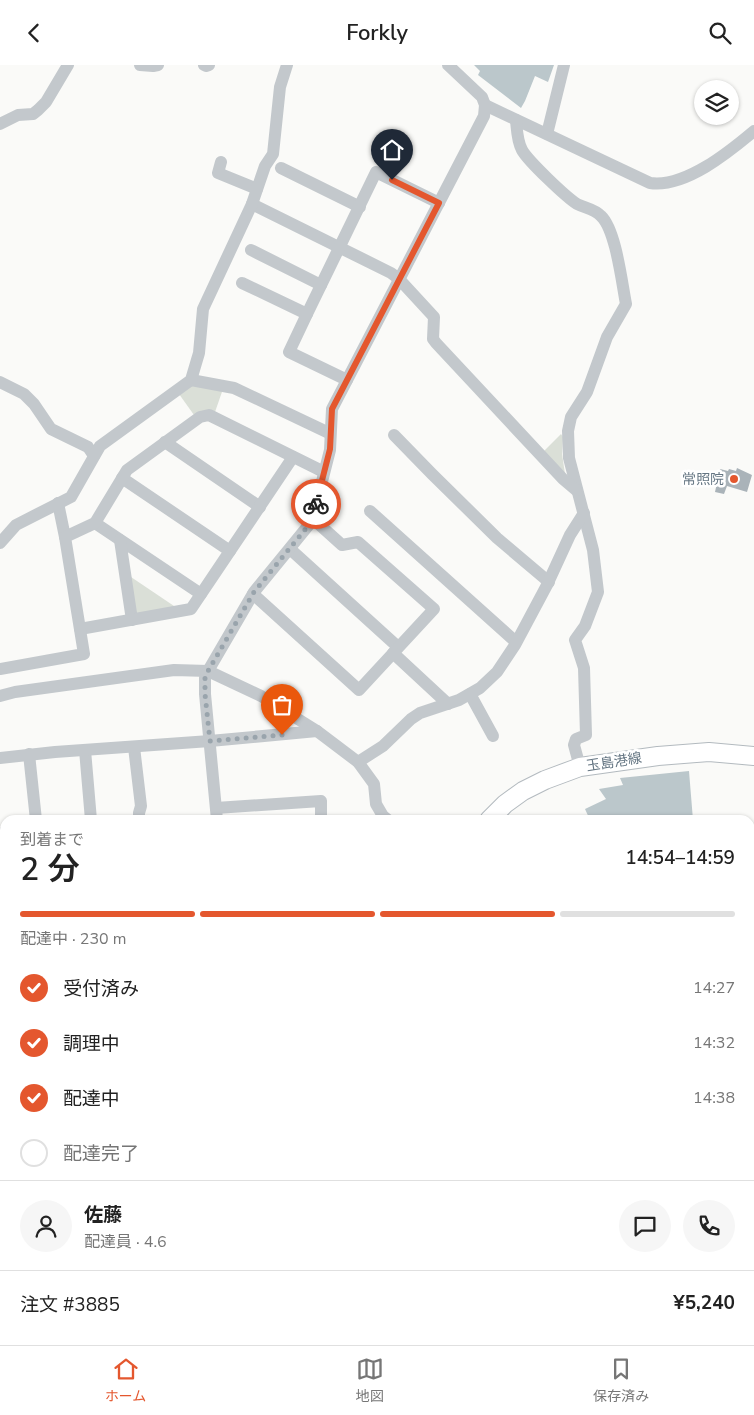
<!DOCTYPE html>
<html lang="ja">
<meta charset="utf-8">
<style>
:root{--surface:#fff;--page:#f6f6f6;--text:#222;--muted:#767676;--line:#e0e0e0;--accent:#e4572e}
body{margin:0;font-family:"Nunito Sans","Noto Sans JP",sans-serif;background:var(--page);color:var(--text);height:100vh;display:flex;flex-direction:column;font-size:19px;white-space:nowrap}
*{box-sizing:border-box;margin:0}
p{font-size:16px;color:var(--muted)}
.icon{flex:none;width:28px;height:28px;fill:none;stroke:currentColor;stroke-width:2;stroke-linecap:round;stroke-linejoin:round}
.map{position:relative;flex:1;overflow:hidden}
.sheet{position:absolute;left:0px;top:750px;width:755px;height:530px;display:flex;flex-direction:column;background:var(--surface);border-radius:15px 15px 0 0;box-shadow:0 1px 4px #0004}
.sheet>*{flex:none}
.controls{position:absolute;left:694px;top:15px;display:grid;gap:10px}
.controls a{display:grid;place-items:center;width:45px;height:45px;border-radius:50%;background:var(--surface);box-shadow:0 1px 4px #0004;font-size:25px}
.pin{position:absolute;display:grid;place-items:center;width:42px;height:42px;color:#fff;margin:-51px -21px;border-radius:50% 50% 50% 0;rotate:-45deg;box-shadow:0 0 5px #0007}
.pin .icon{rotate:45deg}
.courier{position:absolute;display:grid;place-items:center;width:50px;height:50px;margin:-25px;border:4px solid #e4572e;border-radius:50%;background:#fff;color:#222;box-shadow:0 1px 6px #0007}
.headline em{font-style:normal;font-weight:600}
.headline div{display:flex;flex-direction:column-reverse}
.headline{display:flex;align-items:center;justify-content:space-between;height:85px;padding:0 20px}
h1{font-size:32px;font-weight:600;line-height:38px}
.bar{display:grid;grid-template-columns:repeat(4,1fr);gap:8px 5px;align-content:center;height:60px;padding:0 20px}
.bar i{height:6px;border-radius:4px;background:var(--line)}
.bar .on{background:var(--accent)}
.bar p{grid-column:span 4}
.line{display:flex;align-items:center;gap:12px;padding:0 20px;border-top:1px solid var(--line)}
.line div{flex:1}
.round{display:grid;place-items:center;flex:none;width:52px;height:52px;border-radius:26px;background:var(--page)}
ol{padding:0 20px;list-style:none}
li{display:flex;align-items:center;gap:15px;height:55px}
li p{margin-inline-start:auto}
li .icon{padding:5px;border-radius:50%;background:var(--accent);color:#fff;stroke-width:4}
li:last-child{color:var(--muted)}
li i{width:28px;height:28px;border:2px solid var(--line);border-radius:50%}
header{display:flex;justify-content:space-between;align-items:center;height:65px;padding:0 20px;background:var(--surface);font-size:22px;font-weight:600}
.tabs{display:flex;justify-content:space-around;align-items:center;height:70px;border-top:1px solid var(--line);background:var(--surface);font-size:14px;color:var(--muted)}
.tabs a{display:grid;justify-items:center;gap:2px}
.tabs .on{color:var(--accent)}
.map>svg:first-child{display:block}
</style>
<header><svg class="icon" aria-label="back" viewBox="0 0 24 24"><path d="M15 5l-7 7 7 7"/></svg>Forkly<svg class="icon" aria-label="search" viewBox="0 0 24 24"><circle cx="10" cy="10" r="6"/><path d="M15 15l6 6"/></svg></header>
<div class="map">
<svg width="754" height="1280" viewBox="0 0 754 1280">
<rect width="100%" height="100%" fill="#fafaf8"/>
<!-- green -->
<g fill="#dadfd7">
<path d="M193,317l30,7 -8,23 -21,3 -15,-21z"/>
<path d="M561,369l2,3 -1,17 3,20 -21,-23z"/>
<path d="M128,510l49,33 -39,7 -4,-4z"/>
</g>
<!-- water -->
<g fill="#bbc7cb">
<path d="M474,0h80l-6,17 -13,-6 -10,25 -4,7 -43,-33 2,-4z"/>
<path d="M689,706l4,49h-103l-5,-11 21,-10 -7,-10 24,-4 -3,-7z"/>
<path d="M754,799v196h-4v-195z"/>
<path d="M0,858h5v202l-5,1z"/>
</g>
<!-- building -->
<path fill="#aab3b9" d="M737,403l15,7 -5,17 -20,-6 -3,8 -9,-2 5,-23 8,2 1,-2 7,2z"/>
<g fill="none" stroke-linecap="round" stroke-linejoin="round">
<!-- secondary casing -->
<g stroke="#b3babf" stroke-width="20">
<g id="secondary">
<path d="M489,755l16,-16 18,-13 22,-11 35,-13 78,-11 51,-4 45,4"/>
<path d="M0,851h5"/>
</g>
</g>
<!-- primary casing -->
<g stroke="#b5babe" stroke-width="22">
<g id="primary">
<path d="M750,1004l4,1"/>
<path d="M0,1069h5"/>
</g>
</g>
<!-- minor -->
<g stroke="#c3c8cc" stroke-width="12">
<path d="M140,0l13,1 5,-1"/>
<path d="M204,0l2,1 3,-1"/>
<path d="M485,40l165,78c35,5 79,-31 104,-52"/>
<path d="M516,55c1,10 1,21 6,30 6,11 44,47 55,54 8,4 18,5 24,12 15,14 21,68 25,88l-19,33 -20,55 -16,25 -3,14 1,27 24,92 5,42 -13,34 -10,14 9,28 2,67 -10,4 -2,6 6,22"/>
<path d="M0,59l18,-9 15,-1 5,-4 8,-8 22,-37"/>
<path d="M547,69l17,-69"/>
<path d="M221,97l-3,11 39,16"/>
<path d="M281,103l79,39"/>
<path d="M252,139l139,69 8,6 35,38 -1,22 3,4 127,136 13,11"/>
<path d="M251,185l70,35"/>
<path d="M242,218l65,31 -18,38 58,28"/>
<path d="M307,249l69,-142 63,31"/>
<path d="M191,315l43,8 95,45"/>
<path d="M0,317l24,12 10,10 17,25 37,18 6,9"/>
<path d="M394,370l38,39 65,64 52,44"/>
<path d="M165,377l95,65"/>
<path d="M122,413l108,73"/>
<path d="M58,438l7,34"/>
<path d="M370,446l146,131"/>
<path d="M95,458l106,71"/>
<path d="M120,475l12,80"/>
<path d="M0,478l16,-18 55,-28 29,-51 91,-66 8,-27 4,-44 49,-105 13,-38 8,-12 7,-67 7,-22"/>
<path d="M290,484l108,98"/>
<path d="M253,529l106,96 75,-81 -76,-67 -16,3 -30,-27"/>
<path d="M80,564l111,-20 102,-152"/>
<path d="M393,588l55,51"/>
<path d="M0,604l84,-15 -19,-117 30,-14 32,-53 73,-53 9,-2 115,57"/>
<path d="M470,629l23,42"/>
<path d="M0,631l15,-4 159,-22 34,1 53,25 56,35 41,31 16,22 2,20 7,12 5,4"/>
<path d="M134,682l7,59 -2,7v7"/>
<path d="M85,685l6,70"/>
<path d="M29,689l7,66"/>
<path d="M0,693l55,-6 155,-11 107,-10"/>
<path d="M358,697l25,-16 28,-27 9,-6 39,-13 21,-12 17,-16 18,-27 32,-60 23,-50 14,-22"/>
<path d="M216,743l105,-7v19"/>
<path d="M217,755l-12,-126v-16l3,-7 46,-79 58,-71 18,-71 2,-41 152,-293 1,-11 -3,-8 -34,-32"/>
<path d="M0,768l5,44"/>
<path d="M750,1064l4,1"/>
<path d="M0,1134l5,-2"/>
<path d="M750,1149l4,3"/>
<path d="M752,1231l2,-2"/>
<path d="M0,1234l5,-6"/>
<path d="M183,1275l1,5"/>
<path d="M276,1275l1,5"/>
<path d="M372,1275l2,5"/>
<path d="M551,1275l4,5"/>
<path d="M582,1280l1,-5"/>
</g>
<!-- secondary -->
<use href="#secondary" stroke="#fff" stroke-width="18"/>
<!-- primary -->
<use href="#primary" stroke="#fff" stroke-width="20"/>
</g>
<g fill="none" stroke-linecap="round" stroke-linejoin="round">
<!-- done -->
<path stroke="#99a4ac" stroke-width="5" stroke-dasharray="0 9" d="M282,670l-72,6 -5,-47v-16l3,-7 46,-79 58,-71 4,-17"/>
<!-- route -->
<path stroke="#e4572e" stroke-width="6" d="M316,439l14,-55 2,-40 107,-206 -47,-23"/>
</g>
<!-- markers -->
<circle fill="#e4572e" stroke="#fff" stroke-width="2" cx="734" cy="414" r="5"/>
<g text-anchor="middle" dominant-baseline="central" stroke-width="5" stroke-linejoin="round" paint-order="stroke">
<!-- poi labels -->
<g font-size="14" fill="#657683" stroke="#fff" text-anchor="end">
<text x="724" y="414">常照院</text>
</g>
<!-- street labels -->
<g font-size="14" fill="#657683" stroke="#fff">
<text transform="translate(614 697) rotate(-9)">玉島港線</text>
</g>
</g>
</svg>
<div class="controls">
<a><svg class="icon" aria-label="layers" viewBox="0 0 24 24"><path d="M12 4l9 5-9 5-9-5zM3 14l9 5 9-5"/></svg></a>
</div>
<div class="pin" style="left:282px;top:670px;background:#ea580c"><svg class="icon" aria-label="bag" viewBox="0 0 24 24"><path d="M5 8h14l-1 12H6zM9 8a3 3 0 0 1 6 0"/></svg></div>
<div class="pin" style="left:392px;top:115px;background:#1f2937"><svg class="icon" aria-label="home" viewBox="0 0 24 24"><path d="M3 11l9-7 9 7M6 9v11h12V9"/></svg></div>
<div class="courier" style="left:316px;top:439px"><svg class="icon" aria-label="bike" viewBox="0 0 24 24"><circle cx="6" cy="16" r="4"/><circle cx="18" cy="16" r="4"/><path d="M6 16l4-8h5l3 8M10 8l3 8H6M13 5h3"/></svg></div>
<section class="sheet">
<div class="headline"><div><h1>2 分</h1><p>到着まで</p></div><em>14:54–14:59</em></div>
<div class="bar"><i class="on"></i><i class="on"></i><i class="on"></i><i></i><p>配達中 · 230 m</p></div>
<ol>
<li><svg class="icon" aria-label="check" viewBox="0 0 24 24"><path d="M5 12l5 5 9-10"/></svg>受付済み<p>14:27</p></li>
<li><svg class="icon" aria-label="check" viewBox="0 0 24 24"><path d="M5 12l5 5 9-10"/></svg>調理中<p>14:32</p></li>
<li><svg class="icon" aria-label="check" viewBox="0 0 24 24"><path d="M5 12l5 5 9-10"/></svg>配達中<p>14:38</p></li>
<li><i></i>配達完了</li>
</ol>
<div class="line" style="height:90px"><a class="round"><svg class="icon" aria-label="person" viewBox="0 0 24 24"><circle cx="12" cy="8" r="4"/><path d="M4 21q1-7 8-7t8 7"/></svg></a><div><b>佐藤</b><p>配達員 · 4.6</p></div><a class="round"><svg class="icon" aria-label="chat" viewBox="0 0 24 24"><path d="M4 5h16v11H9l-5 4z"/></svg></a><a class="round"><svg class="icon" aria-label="phone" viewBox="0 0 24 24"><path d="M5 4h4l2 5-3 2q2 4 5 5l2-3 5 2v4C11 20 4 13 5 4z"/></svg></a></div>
<div class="line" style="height:65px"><div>注文 #3885</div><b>¥5,240</b></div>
</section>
</div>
<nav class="tabs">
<a class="on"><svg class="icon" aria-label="home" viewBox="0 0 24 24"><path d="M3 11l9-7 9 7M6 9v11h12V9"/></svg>ホーム</a>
<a><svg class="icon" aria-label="map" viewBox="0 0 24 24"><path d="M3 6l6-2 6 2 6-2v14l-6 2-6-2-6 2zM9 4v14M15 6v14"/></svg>地図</a>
<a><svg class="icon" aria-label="saved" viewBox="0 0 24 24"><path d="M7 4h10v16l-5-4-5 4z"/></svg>保存済み</a>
</nav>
